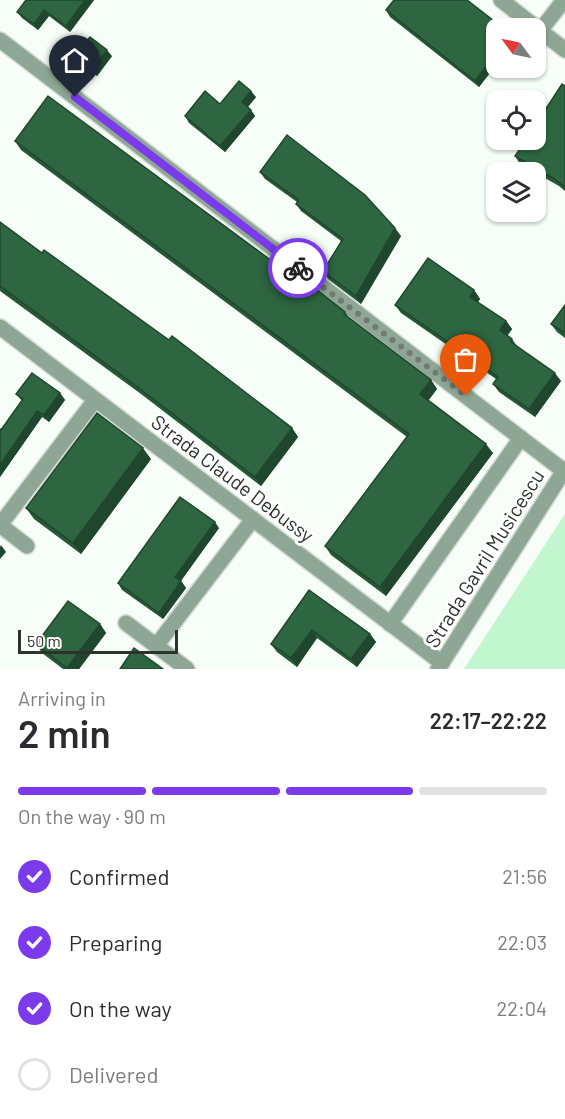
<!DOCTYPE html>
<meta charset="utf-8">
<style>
:root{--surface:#fff;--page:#f7f7f7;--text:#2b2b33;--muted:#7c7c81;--line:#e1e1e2;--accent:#7c3aed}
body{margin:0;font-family:Barlow,sans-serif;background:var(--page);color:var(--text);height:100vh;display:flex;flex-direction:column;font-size:22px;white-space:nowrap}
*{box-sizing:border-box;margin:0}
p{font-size:20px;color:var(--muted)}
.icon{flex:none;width:33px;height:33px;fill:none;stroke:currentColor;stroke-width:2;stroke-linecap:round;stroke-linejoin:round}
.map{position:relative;height:669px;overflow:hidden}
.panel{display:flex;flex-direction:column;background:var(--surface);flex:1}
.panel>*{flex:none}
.needle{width:39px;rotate:303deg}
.fabs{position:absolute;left:486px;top:18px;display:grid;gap:12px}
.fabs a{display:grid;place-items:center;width:60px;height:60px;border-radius:12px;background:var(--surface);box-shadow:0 2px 4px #0004;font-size:30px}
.scale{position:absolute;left:18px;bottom:15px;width:160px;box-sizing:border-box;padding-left:6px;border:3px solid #2b332c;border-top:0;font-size:16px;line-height:21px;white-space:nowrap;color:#2b332c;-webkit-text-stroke:4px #fff;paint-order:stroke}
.pin{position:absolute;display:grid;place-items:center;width:51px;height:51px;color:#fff;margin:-62px -26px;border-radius:50% 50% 50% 0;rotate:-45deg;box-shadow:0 0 6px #0007}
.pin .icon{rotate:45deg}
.courier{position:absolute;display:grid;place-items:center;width:60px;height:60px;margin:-30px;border:4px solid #7c3aed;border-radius:50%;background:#fff;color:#222;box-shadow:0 2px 8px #0007}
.summary em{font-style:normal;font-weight:600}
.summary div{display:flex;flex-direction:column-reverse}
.summary{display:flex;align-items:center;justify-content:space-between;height:102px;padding:0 18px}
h1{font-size:39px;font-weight:600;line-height:45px}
.bar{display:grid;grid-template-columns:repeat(4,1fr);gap:9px 6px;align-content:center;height:72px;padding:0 18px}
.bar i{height:8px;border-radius:4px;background:var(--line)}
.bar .active{background:var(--accent)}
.bar p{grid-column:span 4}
ol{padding:0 18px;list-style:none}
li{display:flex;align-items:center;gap:18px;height:66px}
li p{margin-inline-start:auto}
li .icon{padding:6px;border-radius:50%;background:var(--accent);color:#fff;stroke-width:4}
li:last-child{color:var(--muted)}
li i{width:33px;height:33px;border:3px solid var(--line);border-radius:50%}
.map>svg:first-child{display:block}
</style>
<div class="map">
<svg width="565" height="669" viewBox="0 0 565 669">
<rect width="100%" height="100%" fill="#f6fef7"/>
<!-- green -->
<path fill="#c2f6cf" d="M565,514v155h-101z"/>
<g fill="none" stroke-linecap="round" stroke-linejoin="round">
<!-- minor casing -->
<g stroke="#d1d9d2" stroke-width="18">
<g id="minor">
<path d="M501,0l64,50"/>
<path d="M540,31l24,-31"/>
<path d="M0,40l564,431"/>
<path d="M0,327l442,336"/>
<path d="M0,525l95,-125"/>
<path d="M0,525l27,21"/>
<path d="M126,623l61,46"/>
<path d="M390,624l131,-186"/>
<path d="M156,646l97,-127"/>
<path d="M438,669l127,-200"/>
</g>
</g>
<!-- minor -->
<use href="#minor" stroke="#8ea794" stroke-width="15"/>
</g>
<!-- wall -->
<g fill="#275837">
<path d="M26,0h68l-24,32 -21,-16 -11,14 -16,-12 -5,-6z"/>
<path d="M386,10l110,18v37l-17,22 -89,-70z"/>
<path d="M75,56h37l-15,20 -17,-13z"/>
<path d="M565,86v105l-6,-5 -39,-22 -5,-8z"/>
<path d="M256,97l-8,10 7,9 -30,36 -36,-29 -4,-7 35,-12z"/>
<path d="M15,141l295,148 35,23 5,7 81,61 6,9 -9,12 65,52 -107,143 -55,-41 -6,-9 82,-109 -386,-287z"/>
<path d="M260,172l141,64 -40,68 -33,-25 -5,-8 18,-30 -40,-30 -5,-7 1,-2 -32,-23z"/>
<path d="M0,222l42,31 127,87 123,88 6,9 -37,49 -120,-92 -141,-103z"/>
<path d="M474,290l6,9 -2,3 28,19 6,8 -5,7 5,3 5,7 44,35 -26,36 -36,-25 -6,-8 3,-5 -95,-66 -6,-8z"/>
<path d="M565,305v33l-8,-6 -6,-8z"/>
<path d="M60,393l5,7 -16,22 -7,-5 -42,60v-48l1,1 21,-29 -6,-7z"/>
<path d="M151,459l-70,95 -47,-35 -8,-11z"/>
<path d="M219,528l-38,53 5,7 -23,31 -41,-29 -4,-7z"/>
<path d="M309,590l61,44 6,8 -19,25 -40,-29 -20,29 -20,-15 -6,-8z"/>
<path d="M100,624l6,9 -27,36h-16l-21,-16 -6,-9z"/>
</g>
<!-- shaded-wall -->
<g fill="#20472d">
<path d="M85,0h9l-24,32 -4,-6z"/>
<path d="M44,10l5,6 -11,14 -4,-6z"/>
<path d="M107,50l5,6 -15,20 -4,-7z"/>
<path d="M496,53v12l-17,22 -4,-6z"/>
<path d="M251,91l5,6 -10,12 -4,-7z"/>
<path d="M251,110l4,6 -30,36 -5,-6z"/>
<path d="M395,228l6,8 -40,68 -5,-8z"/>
<path d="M474,290l6,9 -4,6 -6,-8z"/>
<path d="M506,321l6,8 -7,10 -5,-9z"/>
<path d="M555,373l6,8 -26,36 -6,-8z"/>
<path d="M431,380l6,9 -11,14 -6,-9z"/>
<path d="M60,393l5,7 -16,22 -5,-7z"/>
<path d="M37,411l5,6 -42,60v-12z"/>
<path d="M292,428l6,9 -37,49 -6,-9z"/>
<path d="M486,444l7,9 -107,143 -6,-9z"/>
<path d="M143,448l8,11 -70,95 -8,-11z"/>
<path d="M215,522l4,6 -40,55 -4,-6z"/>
<path d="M1,545l5,7 -6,7v-12z"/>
<path d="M181,581l5,7 -23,31 -4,-6z"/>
<path d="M100,624l6,9 -27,36h-11l-1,-1z"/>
<path d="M312,630l5,8 -20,29 -6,-9z"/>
<path d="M370,634l6,8 -19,25 -6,-8z"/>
</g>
<!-- building -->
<g fill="#2d6640" stroke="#20472d" stroke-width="1.5">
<path d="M26,0h59l-19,26 -22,-16 -10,14 -17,-12z"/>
<path d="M394,0h73l36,28h-7v25l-21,28 -89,-71z"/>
<path d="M90,37l17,13 -14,19 -18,-13z"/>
<path d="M239,81l12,10 -9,11 9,8 -31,36 -35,-30 20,-25 15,13z"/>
<path d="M562,84l3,2v101l-12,-9 -38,-22 11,-16h10v-16z"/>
<path d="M48,96l262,193 2,-3 33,26 -1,2 87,66 -11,14 66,50 -106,143 -55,-41 84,-112 -394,-293z"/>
<path d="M287,135l78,60 30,33 -39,68 -33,-25 20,-32 -47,-35 3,-4 -39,-28z"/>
<path d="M0,222l42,31 2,-3 125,90 3,-4 120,92 -37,49 -120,-92 -135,-99z"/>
<path d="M428,258l46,32 -4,7 36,24 -6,9 12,9 -1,3 44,31 -26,36 -36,-25 5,-7 -103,-72z"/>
<path d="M565,305v28l-14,-9z"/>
<path d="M32,373l28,20 -16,22 -7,-4 -37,54v-36l1,1 22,-31 -7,-5z"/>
<path d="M97,413l46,35 -70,95 -47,-35z"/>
<path d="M180,497l35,25 -40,55 6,4 -22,32 -41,-30z"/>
<path d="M309,590l61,44 -19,25 -39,-29 -21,28 -20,-14z"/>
<path d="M68,601l32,23 -33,44 -31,-24z"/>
<path d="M134,648l29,21h-43z"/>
</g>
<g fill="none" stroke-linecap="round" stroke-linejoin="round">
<!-- done -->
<path stroke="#727a73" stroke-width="6" stroke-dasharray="0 10.8" d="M298,268l168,128"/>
<!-- route -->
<path stroke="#7c3aed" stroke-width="8" d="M75,97l223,171"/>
</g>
<g text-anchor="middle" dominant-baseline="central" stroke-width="6" stroke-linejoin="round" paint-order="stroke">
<!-- street labels -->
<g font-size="20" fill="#2b332c" stroke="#fff">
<text transform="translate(233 478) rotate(37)">Strada Claude Debussy</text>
<text transform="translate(484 558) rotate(-58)">Strada Gavril Musicescu</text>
</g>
</g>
</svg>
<div class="fabs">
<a><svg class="needle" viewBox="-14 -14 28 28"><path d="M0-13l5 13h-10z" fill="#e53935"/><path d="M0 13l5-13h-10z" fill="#7c7c81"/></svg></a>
<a><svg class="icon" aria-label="locate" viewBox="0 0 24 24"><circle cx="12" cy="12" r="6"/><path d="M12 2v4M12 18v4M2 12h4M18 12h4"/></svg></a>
<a><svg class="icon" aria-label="layers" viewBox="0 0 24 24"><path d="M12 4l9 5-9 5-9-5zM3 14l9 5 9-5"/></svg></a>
</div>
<div class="scale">50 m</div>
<div class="pin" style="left:466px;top:396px;background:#ea580c"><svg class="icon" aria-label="bag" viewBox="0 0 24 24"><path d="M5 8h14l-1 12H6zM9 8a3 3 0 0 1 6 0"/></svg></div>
<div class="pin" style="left:75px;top:97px;background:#1f2937"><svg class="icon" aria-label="home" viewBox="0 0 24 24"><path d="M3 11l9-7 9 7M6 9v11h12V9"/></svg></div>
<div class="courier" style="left:298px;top:268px"><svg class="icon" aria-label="bike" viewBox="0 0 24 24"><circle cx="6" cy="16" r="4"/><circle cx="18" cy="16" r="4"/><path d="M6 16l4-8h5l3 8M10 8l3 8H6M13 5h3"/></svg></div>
</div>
<section class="panel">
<div class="summary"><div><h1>2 min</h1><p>Arriving in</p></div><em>22:17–22:22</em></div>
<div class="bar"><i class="active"></i><i class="active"></i><i class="active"></i><i></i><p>On the way · 90 m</p></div>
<ol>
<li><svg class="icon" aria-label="check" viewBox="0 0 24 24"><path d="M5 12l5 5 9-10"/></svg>Confirmed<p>21:56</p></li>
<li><svg class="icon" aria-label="check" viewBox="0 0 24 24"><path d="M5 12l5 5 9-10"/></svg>Preparing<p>22:03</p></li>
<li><svg class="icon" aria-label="check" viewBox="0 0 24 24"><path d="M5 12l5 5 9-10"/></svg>On the way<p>22:04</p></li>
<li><i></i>Delivered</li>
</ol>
</section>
